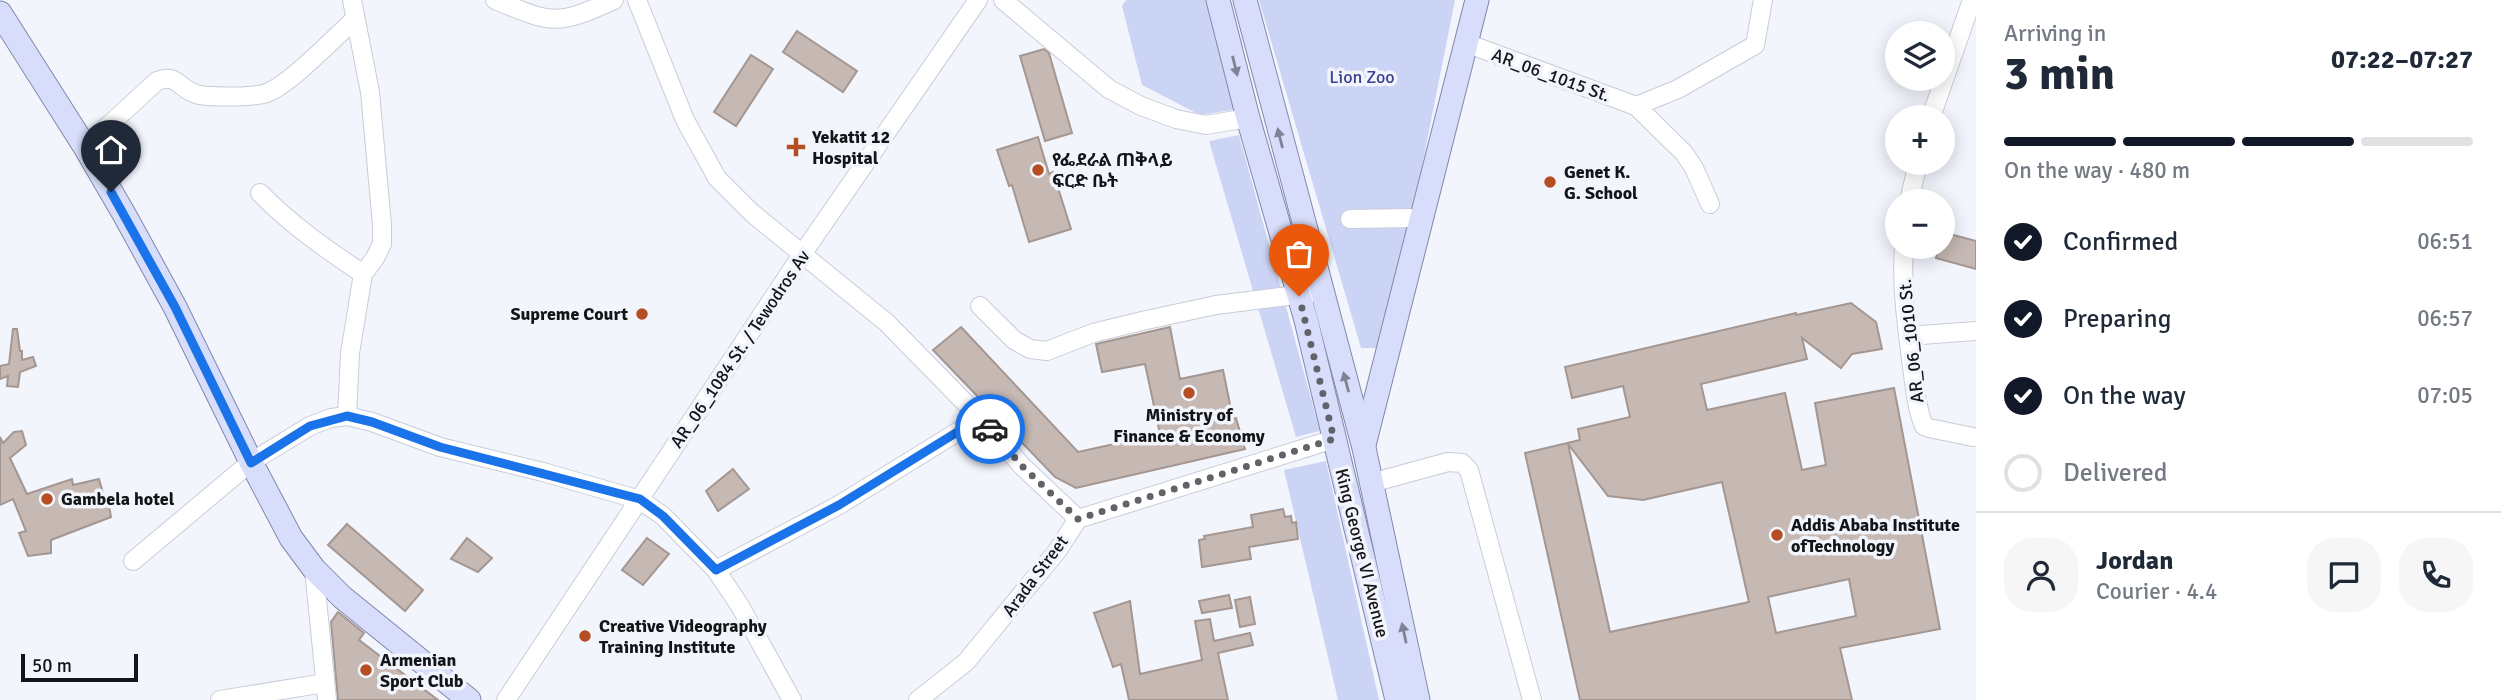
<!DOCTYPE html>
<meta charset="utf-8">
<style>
:root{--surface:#fff;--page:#f6f6f7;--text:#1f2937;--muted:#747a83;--line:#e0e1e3;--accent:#111827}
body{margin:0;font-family:Signika,"Noto Sans Ethiopic",sans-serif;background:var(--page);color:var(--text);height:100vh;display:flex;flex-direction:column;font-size:26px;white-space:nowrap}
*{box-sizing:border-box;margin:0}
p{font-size:23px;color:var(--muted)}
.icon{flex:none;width:38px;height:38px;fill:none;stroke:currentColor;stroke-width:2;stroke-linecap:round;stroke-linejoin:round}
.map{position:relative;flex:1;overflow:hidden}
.details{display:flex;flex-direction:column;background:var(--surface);width:525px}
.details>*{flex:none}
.tools{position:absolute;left:1885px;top:21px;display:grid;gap:14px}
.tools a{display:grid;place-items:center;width:70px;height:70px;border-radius:50%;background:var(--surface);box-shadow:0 4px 18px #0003;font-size:35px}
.scale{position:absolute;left:21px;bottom:18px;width:117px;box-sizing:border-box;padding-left:7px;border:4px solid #141519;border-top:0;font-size:19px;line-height:24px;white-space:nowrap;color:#141519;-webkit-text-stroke:5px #f3f5fd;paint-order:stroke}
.pin{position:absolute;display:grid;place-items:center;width:60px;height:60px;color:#fff;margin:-72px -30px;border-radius:50% 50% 50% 0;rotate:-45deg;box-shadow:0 0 7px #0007}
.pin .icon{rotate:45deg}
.courier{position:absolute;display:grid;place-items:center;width:70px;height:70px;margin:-35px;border:5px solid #1a73e8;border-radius:50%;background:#fff;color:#222;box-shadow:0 2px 9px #0007}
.head em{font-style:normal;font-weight:700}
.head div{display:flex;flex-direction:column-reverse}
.head{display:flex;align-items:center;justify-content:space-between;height:119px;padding:0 28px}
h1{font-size:46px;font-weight:700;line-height:52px}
.bar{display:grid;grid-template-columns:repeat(4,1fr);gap:10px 7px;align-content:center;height:84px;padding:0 28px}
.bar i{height:9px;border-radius:5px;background:var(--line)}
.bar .selected{background:var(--accent)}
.bar p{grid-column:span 4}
.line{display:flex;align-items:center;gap:18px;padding:0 28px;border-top:2px solid var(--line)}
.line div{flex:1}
.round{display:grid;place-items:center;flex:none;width:74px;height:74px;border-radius:28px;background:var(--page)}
ol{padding:0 28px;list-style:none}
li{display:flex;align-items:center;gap:21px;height:77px}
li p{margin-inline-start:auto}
li .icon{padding:7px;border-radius:50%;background:var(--accent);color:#fff;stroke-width:4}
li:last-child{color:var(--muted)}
li i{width:38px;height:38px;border:4px solid var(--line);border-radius:50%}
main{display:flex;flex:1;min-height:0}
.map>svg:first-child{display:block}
</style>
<main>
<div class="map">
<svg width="1976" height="700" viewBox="0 0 1976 700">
<rect width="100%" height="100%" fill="#f3f5fd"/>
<!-- green -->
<g fill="#ccd4f6">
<path d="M1126,0h83l30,109 -39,6 -58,-30 -20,-79z"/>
<path d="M1259,0h196l-69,348h-25z"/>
<path d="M1239,135l81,296 -24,6 -87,-296z"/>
<path d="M1326,461l53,239h-41l-54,-230z"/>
</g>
<!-- building -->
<g fill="#c6b8b3" stroke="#a49691" stroke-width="2" fill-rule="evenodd">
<path d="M797,31l60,40 -14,21 -60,-40z"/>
<path d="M1044,49l5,4 23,80 -27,8 -25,-85z"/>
<path d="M751,55l22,14 -37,57 -22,-14z"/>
<path d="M1038,137l11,37 4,-2 18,57 -42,13 -17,-57 -3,1 -12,-36z"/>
<path d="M1942,232l34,9v28l-40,-11 3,-11h3z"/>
<path d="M1851,303l25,19 6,27 -30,5 -11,14 -39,-30 5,21 -106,25 6,26 78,-17 17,77 24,-5 -11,-62 79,-15 46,241 -100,19 12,52h-272l-55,-247 55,-13 -2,-11 52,-12 -7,-31 -51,12 -7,-31 231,-54v2zM1568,444l40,52 35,4 79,-18 27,120 -139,30zM1849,579l7,37 -80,17 -8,-36z"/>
<path d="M961,327l117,125 82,-18 -15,-70 -43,8 -6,-28 74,-17 10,52 43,-9 10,49 3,-1 9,31 -169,39 -21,-11 -122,-127z"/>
<path d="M13,329h4l3,22h2v9l11,-3 3,9 -16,6 -2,15 -11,-1 1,-10 -8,3v-13l9,-2z"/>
<path d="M22,431l4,14 -16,13 17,36 45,-15 1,6 26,-6 6,21 3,-1 3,18 -60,23v13l-23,3 -9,-23 7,-2 -13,-32 -13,6v-68l3,6 11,-11z"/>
<path d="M733,469l16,20 -31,22 -12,-20z"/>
<path d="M1283,509l2,8 6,-1 1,7 4,-1 2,17 -49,8 2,12 -49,8 -3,-27 6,-1 -1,-3 49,-9 -2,-12z"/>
<path d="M347,524l76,66 -18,21 -77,-66z"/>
<path d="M467,538l25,20 -14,14 -27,-13z"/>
<path d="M647,538l22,16 -26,31 -21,-15z"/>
<path d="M1229,595l3,13 -30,5 -3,-12z"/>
<path d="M1250,597l5,27 -15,3 -5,-27z"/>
<path d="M1130,601l10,73 62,-14 -7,-39 15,-2 4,22 36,-8 3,12 -35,8 10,47h-99l-8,-36 -8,3 -19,-54z"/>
<path d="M338,612l26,21 -5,7 79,60h-100l-7,-78z"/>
</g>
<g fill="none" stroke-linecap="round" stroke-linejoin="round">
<!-- minor casing -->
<g stroke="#c9ccd8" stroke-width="20">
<g id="minor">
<path d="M495,0c58,24 61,26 119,0"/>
<path d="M637,0l48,120 32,58 35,35 135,110 93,95 42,48 56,53"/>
<path d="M1003,0l106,89 32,17 35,13 30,6 42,-7"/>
<path d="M1466,43l170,63 42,-17 77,-44 8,-45"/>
<path d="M1636,106l48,47 10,15 16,36"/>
<path d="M1931,117l41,-117"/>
<path d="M85,147l72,-66c21,-9 23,11 43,14 14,2 57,3 69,-3 23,-10 65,-54 86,-73"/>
<path d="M260,193c31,32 66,56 103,81"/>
<path d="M1909,201l9,-38"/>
<path d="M1350,219l62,-1"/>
<path d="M1904,247c-3,40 3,80 8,120 3,20 4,40 12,59l5,2 44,9"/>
<path d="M980,306l34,34 16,9 17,2 46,-18 49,-12 74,-16 96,-12"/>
<path d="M1908,336l68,-5"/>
<path d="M347,416l3,-63 13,-79 12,-16 7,-14v-19l-12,-133 -18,-92"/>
<path d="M1371,483l77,-21 14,1 7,7 63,230"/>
<path d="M133,561l118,-99 59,-36 21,-8 16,-2 25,6 68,25 103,25 97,28 23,16 53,54 24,36 52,94"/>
<path d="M314,569l13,131"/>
<path d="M716,570l123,-65 141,-87"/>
<path d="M220,700l105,-17"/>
<path d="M506,700l297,-447 175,-253"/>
<path d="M918,700l48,-38 91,-111 21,-32 256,-80"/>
</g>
</g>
<!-- major casing -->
<g stroke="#8188a9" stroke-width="25">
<g id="major">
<path d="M1218,0l30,118 58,202 91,380"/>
<path d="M1245,0l119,448 54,252"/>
<path d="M0,13l85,134 39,67 51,93 76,155 40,76 23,31 28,28 127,103"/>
<path d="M1364,445l113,-445"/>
</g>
</g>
<!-- minor -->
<use href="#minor" stroke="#fff" stroke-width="18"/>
<!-- major -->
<use href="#major" stroke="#d7ddfa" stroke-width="23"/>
</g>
<!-- one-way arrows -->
<defs><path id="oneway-solid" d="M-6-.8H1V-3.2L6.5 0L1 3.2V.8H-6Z" transform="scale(1.75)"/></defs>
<g fill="#7f8395">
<use href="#oneway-solid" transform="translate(1235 66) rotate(76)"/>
<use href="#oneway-solid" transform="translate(1280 138) rotate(-104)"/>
<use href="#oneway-solid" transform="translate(1346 382) rotate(-105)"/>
<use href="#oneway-solid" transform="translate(1404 633) rotate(-102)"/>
</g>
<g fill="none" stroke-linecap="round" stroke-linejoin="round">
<!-- done -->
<path stroke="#626369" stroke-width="7" stroke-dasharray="0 12.6" d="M990,429l32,37 56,53 256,-80 -35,-143"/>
<!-- route -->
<path stroke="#1a73e8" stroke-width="9" d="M111,192l64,115 76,156 59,-37 37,-10 25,6 68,25 200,52 23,17 53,54 123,-65 141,-87 10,11"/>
</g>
<!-- markers -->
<g fill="#b54f23" stroke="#f3f5fd" stroke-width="2.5">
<path d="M792.5 136.5h7v7h7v7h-7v7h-7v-7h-7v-7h7z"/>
<circle cx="1038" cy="170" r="7"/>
<circle cx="1550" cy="182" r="7"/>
<circle cx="642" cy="314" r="7"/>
<circle cx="1189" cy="393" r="7"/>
<circle cx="47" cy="499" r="7"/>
<circle cx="1777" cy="535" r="7"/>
<circle cx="585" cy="636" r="7"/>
<circle cx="366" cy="670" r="7"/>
</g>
<g text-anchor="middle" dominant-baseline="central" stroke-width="7" stroke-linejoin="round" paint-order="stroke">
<!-- street labels -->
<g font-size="18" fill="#141519" stroke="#f3f5fd">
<text transform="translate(1551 75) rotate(20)">AR_06_1015 St.</text>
<text transform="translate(1911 341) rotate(-96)">AR_06_1010 St.</text>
<text transform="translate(740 349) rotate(-56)">AR_06_1084 St. / Tewodros Av</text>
<text transform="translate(1362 553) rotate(76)">King George VI Avenue</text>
<text transform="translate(1035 576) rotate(-53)">Arada Street</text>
</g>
<!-- park labels -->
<g font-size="18" fill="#3a4191" stroke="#f3f5fd">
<text x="1362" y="77">Lion Zoo</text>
</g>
<!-- poi labels -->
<g font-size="18" font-weight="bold" fill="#141519" stroke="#f3f5fd" text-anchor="start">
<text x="812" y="137">Yekatit 12<tspan x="812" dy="21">Hospital</tspan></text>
<text x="1052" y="160">የፌደራል ጠቅላይ<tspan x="1052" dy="21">ፍርድ ቤት</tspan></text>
<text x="1564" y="172">Genet K.<tspan x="1564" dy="21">G. School</tspan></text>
<text x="628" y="314" text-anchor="end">Supreme Court</text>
<text x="1189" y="415" text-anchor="middle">Ministry of<tspan x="1189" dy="21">Finance &amp; Economy</tspan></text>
<text x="61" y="499">Gambela hotel</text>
<text x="1791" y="525">Addis Ababa Institute<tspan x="1791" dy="21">ofTechnology</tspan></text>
<text x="599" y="626">Creative Videography<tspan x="599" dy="21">Training Institute</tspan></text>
<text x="380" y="660">Armenian<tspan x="380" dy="21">Sport Club</tspan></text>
</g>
</g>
</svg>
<div class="tools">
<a><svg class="icon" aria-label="layers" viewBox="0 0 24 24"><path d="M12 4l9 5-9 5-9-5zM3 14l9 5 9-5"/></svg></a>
<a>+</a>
<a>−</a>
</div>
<div class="scale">50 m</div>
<div class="pin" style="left:1299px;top:296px;background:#ea580c"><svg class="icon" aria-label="bag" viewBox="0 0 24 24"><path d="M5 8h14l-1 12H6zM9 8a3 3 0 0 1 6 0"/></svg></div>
<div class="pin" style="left:111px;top:192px;background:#1f2937"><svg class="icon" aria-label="home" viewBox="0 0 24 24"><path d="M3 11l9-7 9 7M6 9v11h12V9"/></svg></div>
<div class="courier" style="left:990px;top:429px"><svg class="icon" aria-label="car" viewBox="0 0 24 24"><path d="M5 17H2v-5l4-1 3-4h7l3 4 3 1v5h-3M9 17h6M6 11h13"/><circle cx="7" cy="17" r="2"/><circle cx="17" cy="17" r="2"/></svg></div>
</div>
<section class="details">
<div class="head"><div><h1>3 min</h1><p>Arriving in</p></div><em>07:22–07:27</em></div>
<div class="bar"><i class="selected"></i><i class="selected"></i><i class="selected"></i><i></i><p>On the way · 480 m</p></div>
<ol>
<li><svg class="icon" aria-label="check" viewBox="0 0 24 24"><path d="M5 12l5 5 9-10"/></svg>Confirmed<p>06:51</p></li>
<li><svg class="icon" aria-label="check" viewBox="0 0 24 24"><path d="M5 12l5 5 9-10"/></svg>Preparing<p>06:57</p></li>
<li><svg class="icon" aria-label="check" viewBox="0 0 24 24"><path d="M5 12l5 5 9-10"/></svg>On the way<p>07:05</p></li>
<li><i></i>Delivered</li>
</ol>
<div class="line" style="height:126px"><a class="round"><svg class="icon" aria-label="person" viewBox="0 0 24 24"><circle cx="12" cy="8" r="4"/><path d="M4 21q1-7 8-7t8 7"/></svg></a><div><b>Jordan</b><p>Courier · 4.4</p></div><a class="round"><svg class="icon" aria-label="chat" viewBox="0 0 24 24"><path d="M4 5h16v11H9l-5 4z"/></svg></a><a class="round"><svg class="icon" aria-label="phone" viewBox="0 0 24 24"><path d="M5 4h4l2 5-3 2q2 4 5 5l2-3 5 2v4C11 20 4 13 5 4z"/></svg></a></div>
</section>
</main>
